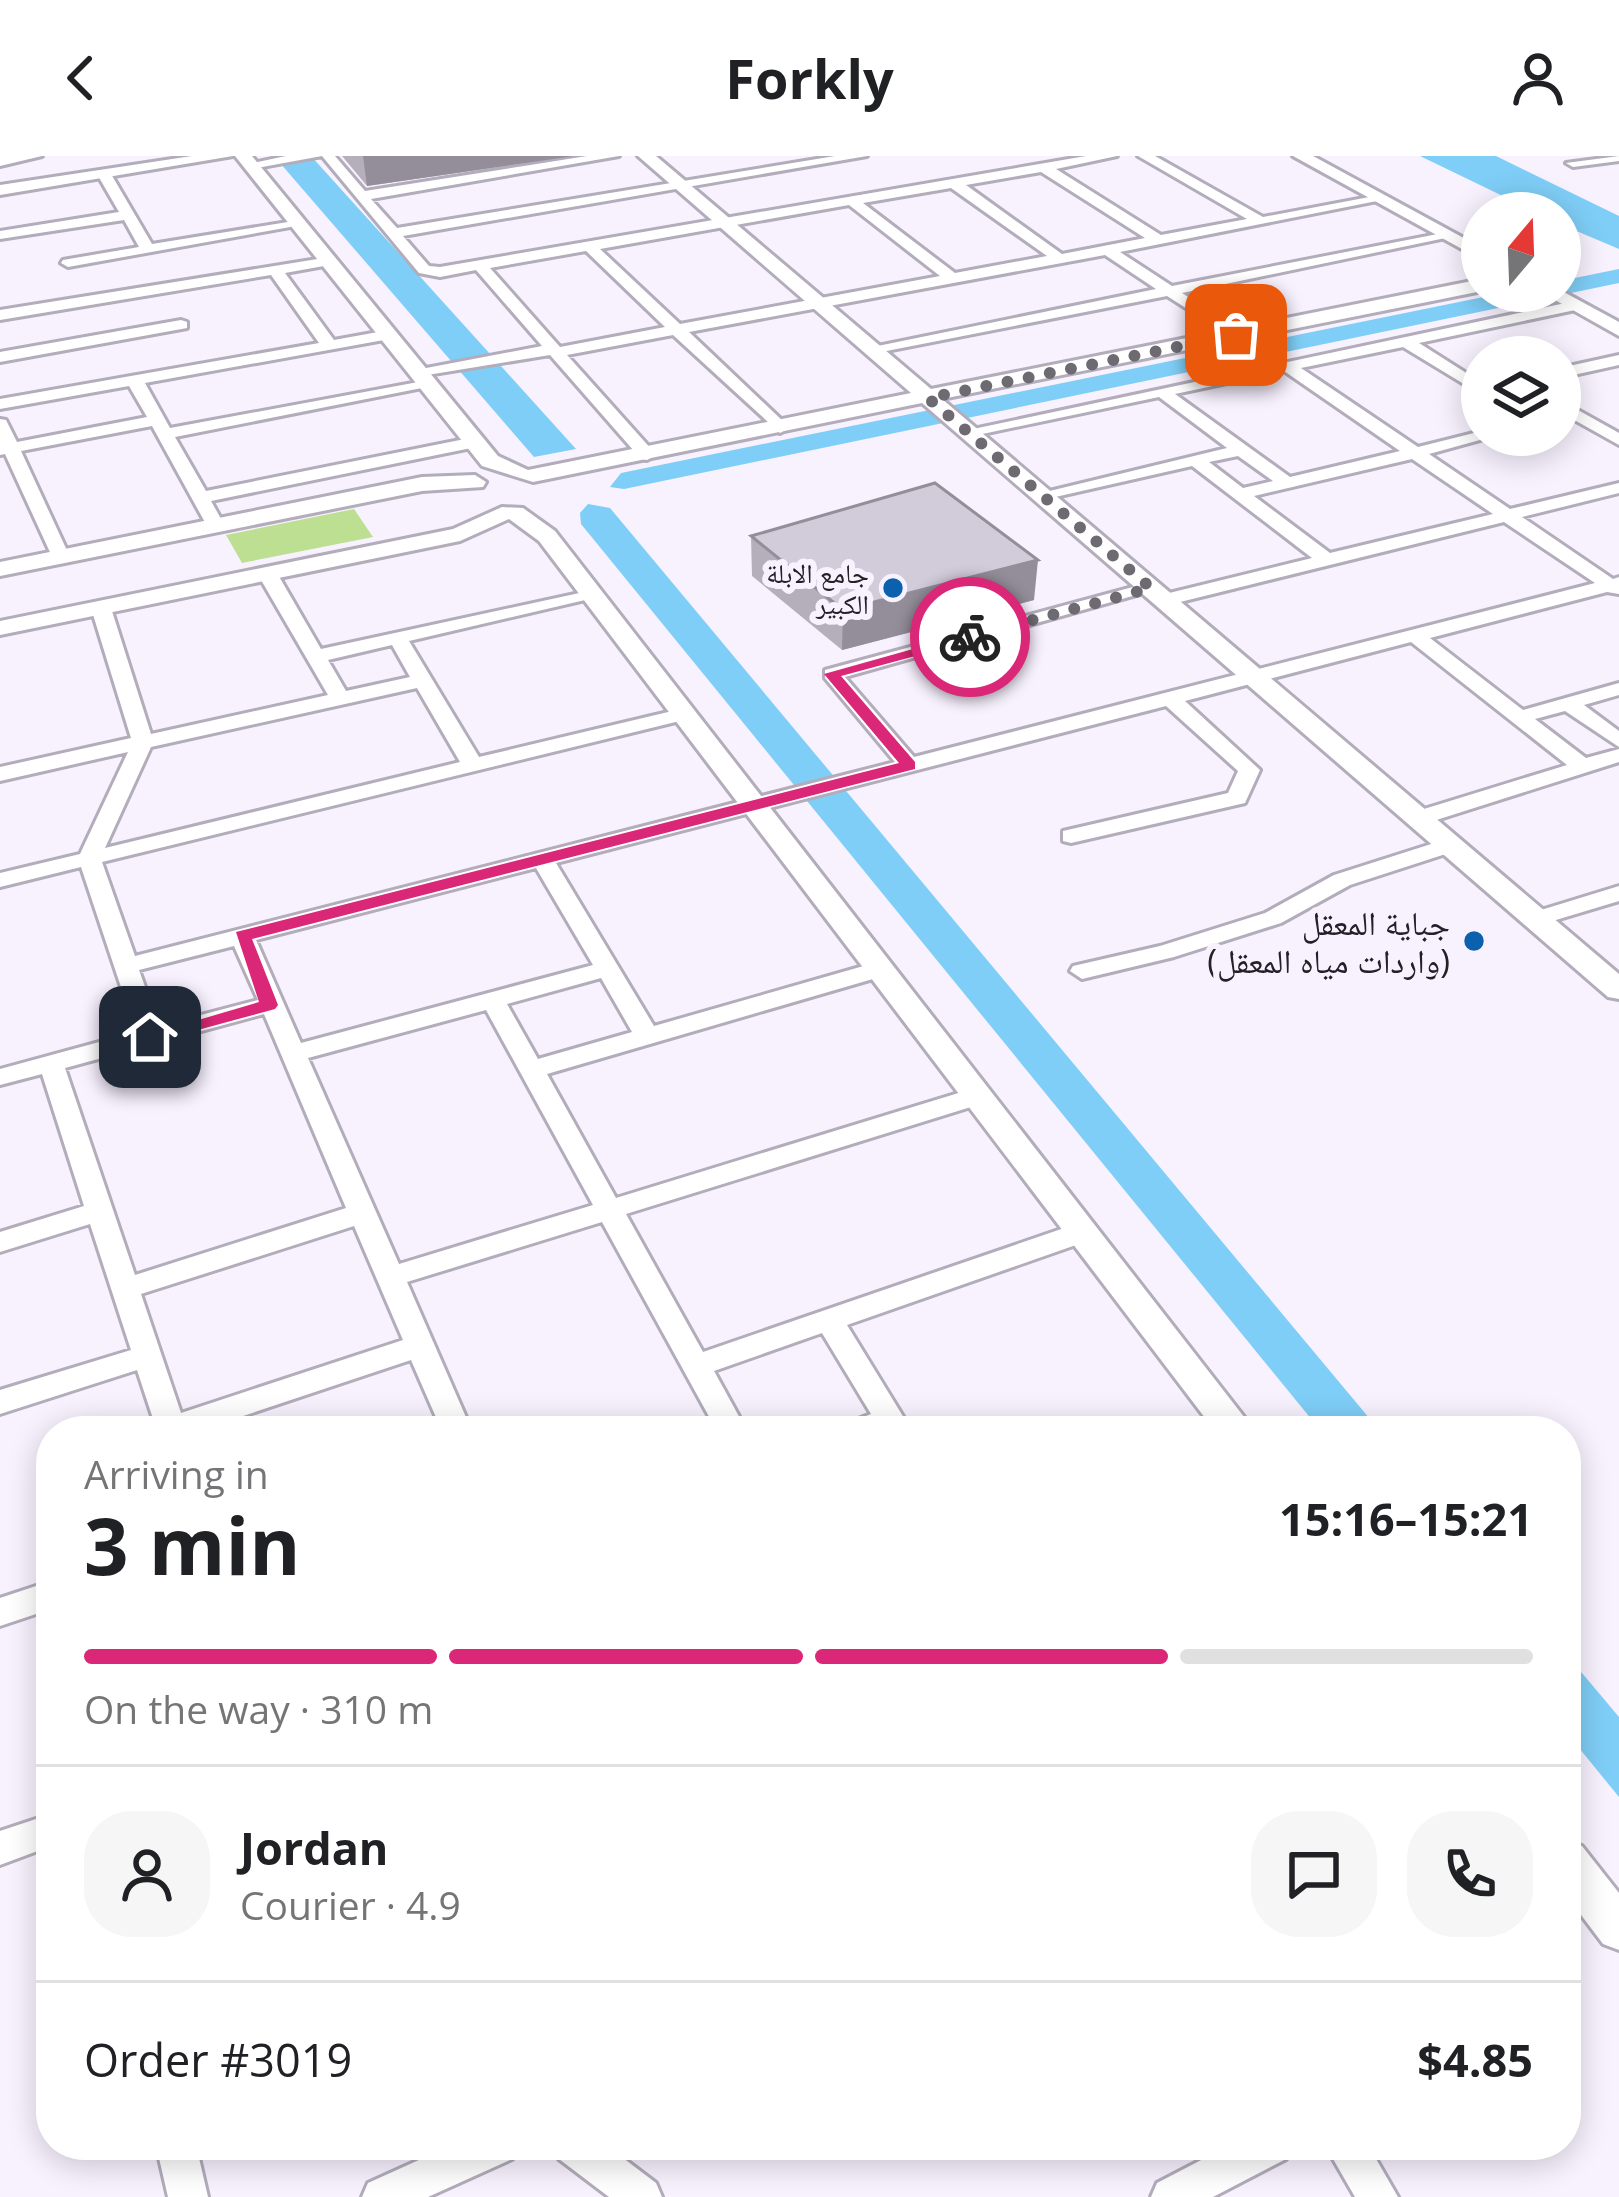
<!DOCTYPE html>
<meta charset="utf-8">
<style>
:root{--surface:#fff;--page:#f6f6f6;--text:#202124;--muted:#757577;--line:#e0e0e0;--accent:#db2777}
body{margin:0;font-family:"Open Sans","Noto Naskh Arabic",sans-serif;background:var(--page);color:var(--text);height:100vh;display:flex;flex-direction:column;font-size:45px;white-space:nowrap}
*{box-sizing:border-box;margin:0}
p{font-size:39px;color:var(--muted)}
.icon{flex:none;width:66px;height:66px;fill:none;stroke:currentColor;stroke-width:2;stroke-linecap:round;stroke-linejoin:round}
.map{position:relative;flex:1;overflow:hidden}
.drawer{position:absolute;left:36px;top:1260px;width:1545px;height:744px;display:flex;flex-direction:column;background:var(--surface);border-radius:48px;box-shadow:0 6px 30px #0003}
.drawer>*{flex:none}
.needle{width:78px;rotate:19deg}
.tools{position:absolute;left:1461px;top:36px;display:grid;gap:24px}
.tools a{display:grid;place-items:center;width:120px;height:120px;border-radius:50%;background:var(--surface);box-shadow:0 6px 30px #0003;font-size:60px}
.pin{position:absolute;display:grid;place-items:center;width:102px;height:102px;color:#fff;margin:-51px;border-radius:24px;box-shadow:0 6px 18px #0006}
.courier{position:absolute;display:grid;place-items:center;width:120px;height:120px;margin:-60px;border:9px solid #db2777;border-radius:50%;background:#fff;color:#222;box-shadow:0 3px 15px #0007}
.head em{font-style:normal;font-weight:700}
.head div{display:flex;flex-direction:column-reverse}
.head{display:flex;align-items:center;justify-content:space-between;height:204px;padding:0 48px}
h1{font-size:78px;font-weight:700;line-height:90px}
.bar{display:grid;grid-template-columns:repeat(4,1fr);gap:18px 12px;align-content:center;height:144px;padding:0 48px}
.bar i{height:15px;border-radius:9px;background:var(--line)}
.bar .selected{background:var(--accent)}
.bar p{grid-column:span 4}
.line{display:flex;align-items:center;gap:30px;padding:0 48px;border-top:3px solid var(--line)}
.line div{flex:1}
.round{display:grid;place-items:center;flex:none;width:126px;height:126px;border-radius:48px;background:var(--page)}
header{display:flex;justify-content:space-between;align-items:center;height:156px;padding:0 48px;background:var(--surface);font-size:54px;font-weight:700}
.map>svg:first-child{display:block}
</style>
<header><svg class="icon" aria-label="back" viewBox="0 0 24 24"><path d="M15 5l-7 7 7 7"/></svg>Forkly<svg class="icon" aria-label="person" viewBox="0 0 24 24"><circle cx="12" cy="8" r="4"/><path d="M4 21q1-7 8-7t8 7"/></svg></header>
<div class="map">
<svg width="1619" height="2041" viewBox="0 0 1619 2041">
<rect width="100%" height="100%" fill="#f8f2ff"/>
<!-- green -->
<path fill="#bcdf92" d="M354,353l19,28 -131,26 -16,-28z"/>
<!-- water -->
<g fill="#7fcef7">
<path d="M274,0h37l265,293 -42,8z"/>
<path d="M1420,0h76l123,60v33l-59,-25v-11h-22z"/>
<path d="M1619,113v14l-995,206 -14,-2 11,-14 892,-182h47v-10z"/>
<path d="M588,348l22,4 770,923h-59l-740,-907 -1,-11z"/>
<path d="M1566,1498l53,63v80l-53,-65z"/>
</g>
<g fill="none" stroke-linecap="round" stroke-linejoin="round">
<!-- minor casing -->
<g stroke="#b3acbb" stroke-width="6">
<g id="minor">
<path d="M286,0h49l30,35 222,-35h32l-248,43 26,29 438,-72h32l-464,80 26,30 11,1 646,-111h31l-61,13 105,66 86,-16 -109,-63h17l108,61 117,-22 7,4 -267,53 52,34 276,-54 7,4 -273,57 60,39 2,3 -8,5 -69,-44 -296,58 -8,-5 293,-60 -51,-34 -416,77 97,92 3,4 -9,5 -107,-98 -106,20 86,96 3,4 -9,5 -6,-1 -91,-104 -135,22 -2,-3 8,-5 121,-23 -66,-76 -36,7 -21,-4 -97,-117 -71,13 -7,-4zM1041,16l104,66 -83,16 -96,-69zM951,32l96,68 -92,17 -92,-70zM849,49l91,71 -260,48 -80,-75zM586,95l79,76 -105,20 -70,-79z"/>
<path d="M1619,0v5l-46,6 -7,-4z"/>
<path d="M104,14l7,4 41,70 148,-24 7,4 -239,43 -7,-4 2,-3 76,-13 -15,-27 -124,19v-8l119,-19 -22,-38z"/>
<path d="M330,101l7,4 -2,3 -50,9 49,67 55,-10 8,5 -2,3 -250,45 25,45 259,-48 8,5 -262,52 31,54 269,-54 6,1v8l-270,55 14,25 -9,6 -9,-6 -55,-100 -131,25 49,106 -16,4 -49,-107 -5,1v-36l6,1 11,22 130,-25 -18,-31 -129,23v-10l319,-56 -48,-68 -271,45v-10z"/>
<path d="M1575,145l5,2v6l-161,34 63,40v12l-79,-48 -102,21 117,79 64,-16v4h16l-69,19 81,55 109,-26v10l-97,24 91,62 6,-2v17l-12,-2 -177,46 93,72 96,-27v12l-35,10 35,26v16l-54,-36 -30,8 51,39 33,-9v13l-192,61h-16v-10l156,-48 -156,-123 -226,59 75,69 -15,33 -174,40 -8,-2v-10l165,-38 10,-22 -72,-65 -610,157 98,163 227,-65 12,8 -3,5 -343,100 69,124 362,-111 13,9 -4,6 -361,112 77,138 370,-127h20l4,7 -4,7 -246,86 65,106h-68l4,-8 23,-9 -49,-81 -108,38 33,60h-30l-115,-209 -195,60 65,149h-30l-31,-71 -213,71h-41l-20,-61 -137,44v-24l131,-40 -41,-126 -90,28v-20l84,-26 -42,-132 -42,11v-16l136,-37 -55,-165 -81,20v-14l80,-19 48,-102 -128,29v-14l131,-29 -40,-130 3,-4 17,4 40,126 177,-39 -71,-122 10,-6 10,6 44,76 277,-60v8l-189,44 70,116 206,-49 10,6 -3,4 -590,144 33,94 760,-194 -70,-84v-8l319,-86 17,4 -316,89 69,80 681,-174 -91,-61 -340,84 -7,-2v-8l155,-38 -120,-92 -150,34 -9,-5 194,-47 -68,-51 -191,40 -9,-5zM1284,215l116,80 -110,26 -115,-83zM1238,300l35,25 -30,7 -34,-26zM1412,303l81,55 -163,39 -76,-57zM392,489l18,32 -64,14 -18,-31zM417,532l43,74 -355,86 46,-101zM536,712l57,97 -292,78 -45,-103zM234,790l24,54 -99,26 -20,-56zM601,822l31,54 -94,27 -31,-55zM486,854l107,195 -194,59 -91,-206zM264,858l82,194 -211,67 -70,-207zM354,1070l49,114 -222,73 -40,-119z"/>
<path d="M181,164l6,2v6l-187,34v-10z"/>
<path d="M1619,199v10l-59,13v-10z"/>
<path d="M1560,244l59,33v12l-59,-33z"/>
<path d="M1450,682l8,2v10l-108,35 -69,38 -107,34 -92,22 -12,-8 3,-5 87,-20 105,-33 69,-38z"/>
<path d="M1619,730v15l-83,25 -12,-7 4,-5z"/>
<path d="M51,1425v28l-51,17v-28z"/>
<path d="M51,1658v32l-51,19v-34z"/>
<path d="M156,1989h40l12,52h-40z"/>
<path d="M452,1989h66l-6,14 -84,38h-66l6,-14z"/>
<path d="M553,1989h53l50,38 6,14h-53l-50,-38z"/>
<path d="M1230,1989h62l-6,14 -73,38h-62l6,-14z"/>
<path d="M1325,1989h43l30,52h-43z"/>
</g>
</g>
<!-- tertiary casing -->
<g stroke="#b3acbb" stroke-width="6">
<g id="tertiary">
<path d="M192,0h41l-233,39v-10z"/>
<path d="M235,0h17l246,300 30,14 383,-77 -273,-237h18l275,233 551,-110v12l-540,108 677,575v25l-11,-2 -686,-594 -389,79 -51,-16z"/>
<path d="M1293,0h20l169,92v12z"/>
<path d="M1560,134l59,32v14l-80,-45z"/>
<path d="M475,319l11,7 -3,5 -61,4 -422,85v-14l422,-85z"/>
<path d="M502,351l21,1 32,23 700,900h-40l-676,-890 -30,-22 -49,22 -460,94v-14l453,-92z"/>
<path d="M1566,1684l16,6 37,47v57l-16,-6 -37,-49z"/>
</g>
</g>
<!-- primary casing -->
<g stroke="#b3acbb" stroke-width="6">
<path id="primary" d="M0,0h42l-42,10z"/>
</g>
<!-- minor -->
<use href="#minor" fill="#fff" fill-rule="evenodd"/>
<!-- tertiary -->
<use href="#tertiary" fill="#fff" fill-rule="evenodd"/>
<!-- primary -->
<use href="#primary" fill="#fff" fill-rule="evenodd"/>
</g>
<!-- wall -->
<g fill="#b5afbb">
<path d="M342,0h232l-207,30z"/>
<path d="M751,380l283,64 -192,50 -90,-74z"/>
</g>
<!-- shaded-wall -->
<g fill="#938e99">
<path d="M363,0h211l-207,30z"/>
<path d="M1038,404l-4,40 -192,50 1,-40z"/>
</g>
<!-- building -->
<path fill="#d2cbda" stroke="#938e99" stroke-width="3" d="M935,327l103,77 -195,50 -92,-74z"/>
<!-- route -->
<path fill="#db2777" d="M970,477l5,7 -134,36 74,86v7l-663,170 26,66 -3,4 -125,34 -9,-6 118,-35 -23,-70 663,-169 -75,-89z"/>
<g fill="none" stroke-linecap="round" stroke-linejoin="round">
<!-- done -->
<path stroke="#6e6a72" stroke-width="12" stroke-dasharray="0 21.6" d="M970,481l181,-49 -223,-190 308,-63"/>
</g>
<!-- markers -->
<g fill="#0c61af" stroke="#f8f2ff" stroke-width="4.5">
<circle cx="893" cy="432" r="12"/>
<circle cx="1474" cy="785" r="12"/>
</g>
<g text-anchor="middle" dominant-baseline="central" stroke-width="12" stroke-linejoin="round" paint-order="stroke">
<!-- far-poi labels -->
<g font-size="27" fill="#232026" stroke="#f8f2ff" text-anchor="end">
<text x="869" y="416">جامع الابلة<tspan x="869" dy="31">الكبير</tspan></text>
</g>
<!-- poi labels -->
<g font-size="33" fill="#232026" stroke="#f8f2ff" text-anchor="end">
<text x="1450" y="766">جباية المعقل<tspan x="1450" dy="38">(واردات مياه المعقل)</tspan></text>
</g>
</g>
</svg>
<div class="tools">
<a><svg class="needle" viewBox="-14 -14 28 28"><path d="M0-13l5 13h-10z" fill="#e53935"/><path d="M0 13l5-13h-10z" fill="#757577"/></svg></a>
<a><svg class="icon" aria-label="layers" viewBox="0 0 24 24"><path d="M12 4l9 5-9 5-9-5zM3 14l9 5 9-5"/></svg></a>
</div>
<div class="pin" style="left:1236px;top:179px;background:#ea580c"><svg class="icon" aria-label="bag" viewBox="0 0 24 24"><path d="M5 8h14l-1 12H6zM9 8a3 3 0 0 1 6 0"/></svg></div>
<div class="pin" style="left:150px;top:881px;background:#1f2937"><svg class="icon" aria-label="home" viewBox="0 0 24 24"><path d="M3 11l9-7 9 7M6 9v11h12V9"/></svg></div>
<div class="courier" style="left:970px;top:481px"><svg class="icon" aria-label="bike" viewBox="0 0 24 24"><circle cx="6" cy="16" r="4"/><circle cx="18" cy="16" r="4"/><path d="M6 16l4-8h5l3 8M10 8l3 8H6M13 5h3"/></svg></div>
<section class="drawer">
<div class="head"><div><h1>3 min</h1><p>Arriving in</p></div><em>15:16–15:21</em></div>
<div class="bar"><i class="selected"></i><i class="selected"></i><i class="selected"></i><i></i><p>On the way · 310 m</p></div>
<div class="line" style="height:216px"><a class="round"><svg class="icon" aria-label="person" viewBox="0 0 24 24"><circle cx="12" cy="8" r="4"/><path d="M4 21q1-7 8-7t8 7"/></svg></a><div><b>Jordan</b><p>Courier · 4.9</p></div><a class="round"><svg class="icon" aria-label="chat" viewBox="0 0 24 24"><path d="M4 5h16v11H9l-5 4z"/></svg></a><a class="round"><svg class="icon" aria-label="phone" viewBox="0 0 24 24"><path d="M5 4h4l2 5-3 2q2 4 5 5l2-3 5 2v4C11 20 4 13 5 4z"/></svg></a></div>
<div class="line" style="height:156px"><div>Order #3019</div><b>$4.85</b></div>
</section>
</div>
